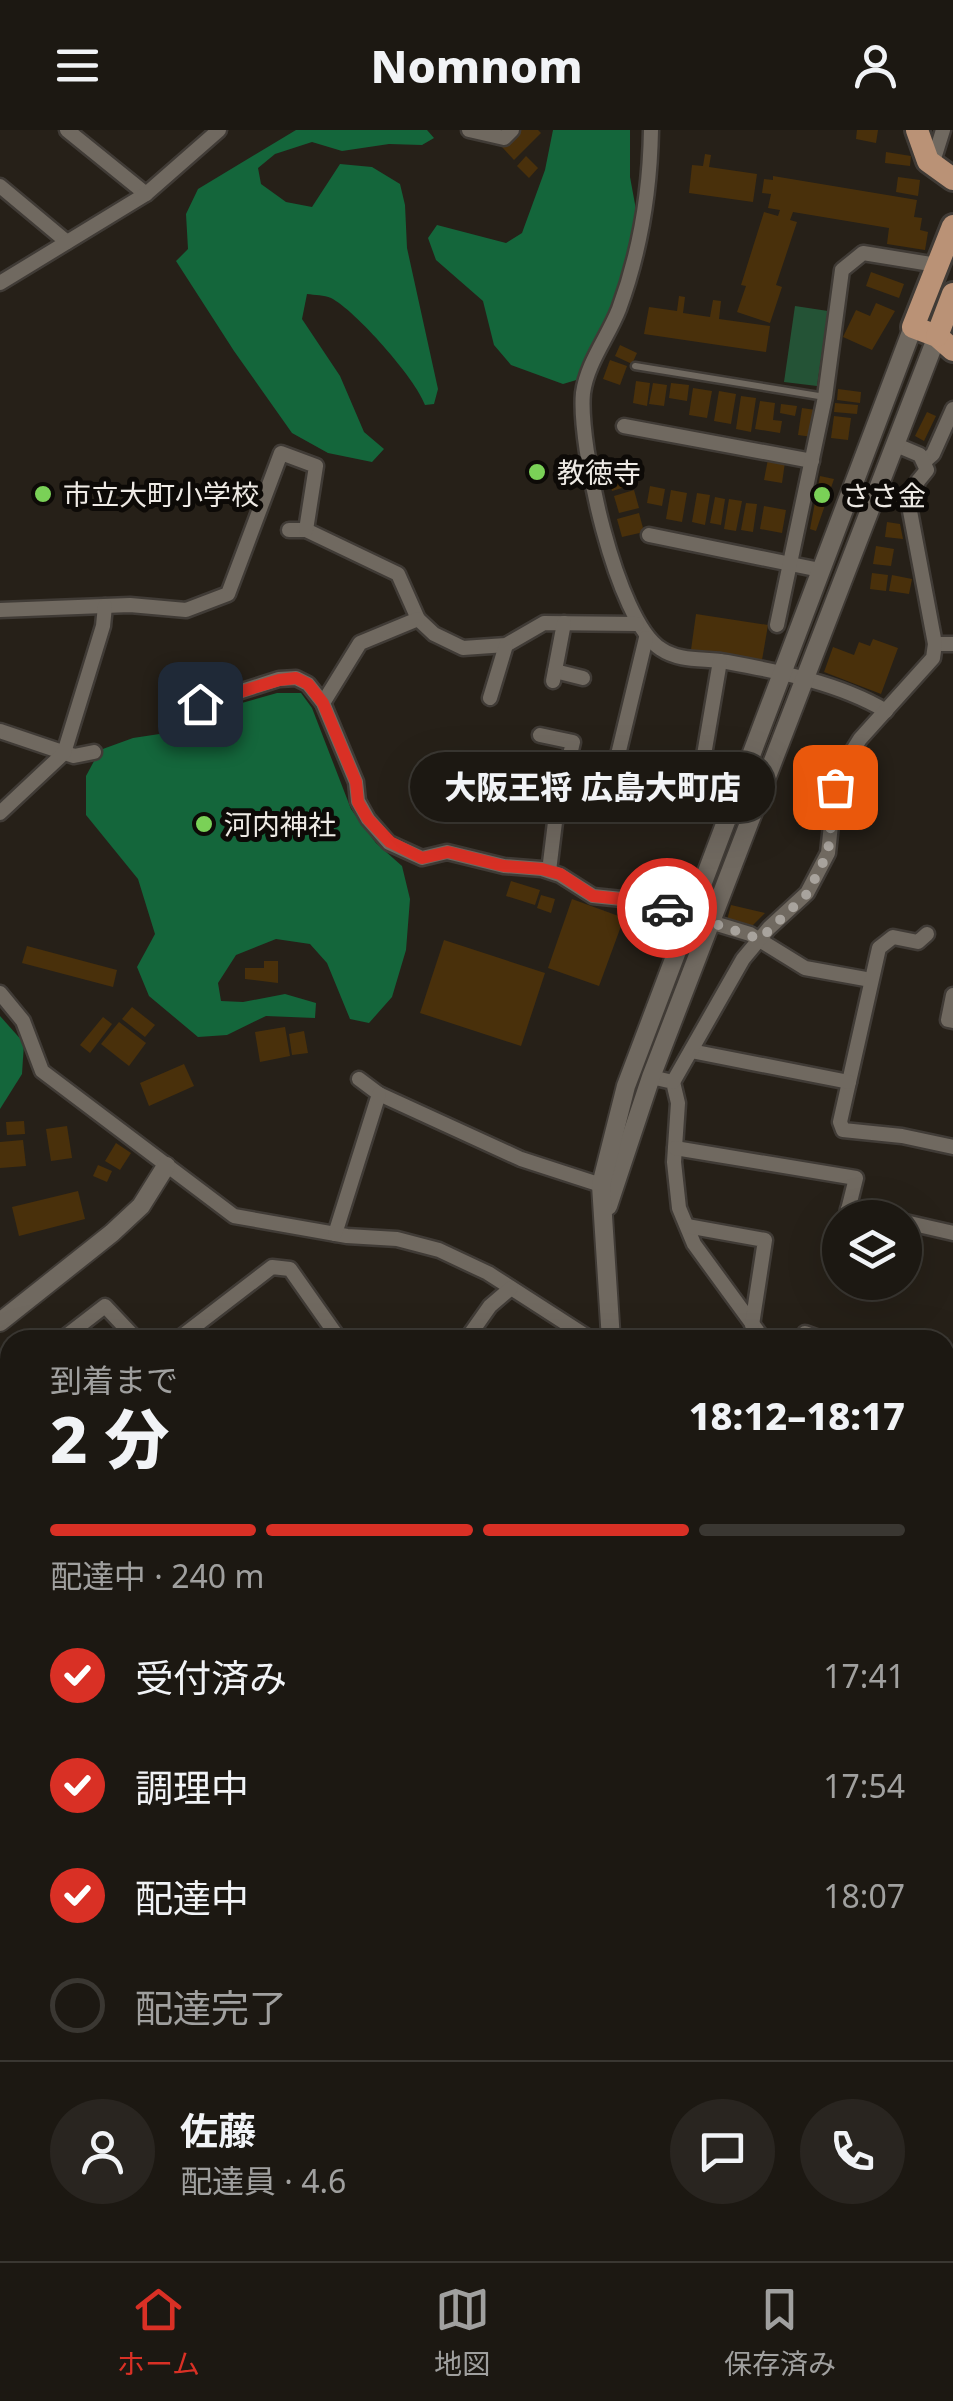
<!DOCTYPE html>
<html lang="ja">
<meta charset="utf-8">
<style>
:root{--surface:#1c1812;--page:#292520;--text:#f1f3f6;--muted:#a0a09f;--line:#3a3732;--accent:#d93025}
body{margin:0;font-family:"Noto Sans","Noto Sans JP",sans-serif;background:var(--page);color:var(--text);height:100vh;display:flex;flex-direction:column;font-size:38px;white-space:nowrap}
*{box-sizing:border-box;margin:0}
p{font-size:32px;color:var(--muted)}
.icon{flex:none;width:55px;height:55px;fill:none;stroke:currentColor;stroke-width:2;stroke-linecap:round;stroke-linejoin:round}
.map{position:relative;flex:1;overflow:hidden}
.details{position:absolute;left:0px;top:1200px;width:955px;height:932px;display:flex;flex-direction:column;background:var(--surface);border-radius:30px 30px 0 0;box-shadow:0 10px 40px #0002,0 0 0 2px var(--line)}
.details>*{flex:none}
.tools{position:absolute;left:822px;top:1070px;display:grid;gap:20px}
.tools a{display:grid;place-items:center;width:100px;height:100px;border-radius:50%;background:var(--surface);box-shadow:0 10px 40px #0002,0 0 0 2px var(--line);font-size:50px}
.pin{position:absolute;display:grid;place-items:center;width:85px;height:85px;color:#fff;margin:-42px;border-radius:20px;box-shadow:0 5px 15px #0006}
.courier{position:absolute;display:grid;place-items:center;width:100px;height:100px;margin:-50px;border:8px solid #d93025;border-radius:50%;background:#fff;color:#222;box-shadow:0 2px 12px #0007}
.bubble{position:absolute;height:70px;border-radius:35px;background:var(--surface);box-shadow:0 10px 40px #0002,0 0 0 2px var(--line);font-size:32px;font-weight:800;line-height:70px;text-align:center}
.overview em{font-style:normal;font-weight:800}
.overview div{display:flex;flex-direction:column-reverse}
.overview{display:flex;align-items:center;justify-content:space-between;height:170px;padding:0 50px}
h1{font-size:65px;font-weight:800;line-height:75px}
.bar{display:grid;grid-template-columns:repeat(4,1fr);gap:15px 10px;align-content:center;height:120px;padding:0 50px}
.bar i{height:12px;border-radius:8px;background:var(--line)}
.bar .active{background:var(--accent)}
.bar p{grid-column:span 4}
.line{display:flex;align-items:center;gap:25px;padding:0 50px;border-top:2px solid var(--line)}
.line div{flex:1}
.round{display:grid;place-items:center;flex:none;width:105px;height:105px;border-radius:52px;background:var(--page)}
ol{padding:0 50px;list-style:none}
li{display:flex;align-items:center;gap:30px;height:110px}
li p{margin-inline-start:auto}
li .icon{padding:10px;border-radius:50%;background:var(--accent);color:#fff;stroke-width:4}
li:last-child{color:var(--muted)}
li i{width:55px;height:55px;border:5px solid var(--line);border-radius:50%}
header{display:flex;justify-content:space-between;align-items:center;height:130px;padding:0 50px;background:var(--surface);font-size:45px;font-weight:800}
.tabs{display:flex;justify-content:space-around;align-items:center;height:140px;border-top:2px solid var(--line);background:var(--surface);font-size:28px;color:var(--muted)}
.tabs a{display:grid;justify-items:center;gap:5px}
.tabs .active{color:var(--accent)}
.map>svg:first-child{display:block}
</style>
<header><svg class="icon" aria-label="menu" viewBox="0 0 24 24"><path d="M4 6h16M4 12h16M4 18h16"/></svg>Nomnom<svg class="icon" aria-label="person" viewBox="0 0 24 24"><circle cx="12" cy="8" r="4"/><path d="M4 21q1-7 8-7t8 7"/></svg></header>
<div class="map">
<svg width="953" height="2131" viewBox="0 0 953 2131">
<rect width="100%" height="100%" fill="#262018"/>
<!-- green -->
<path fill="#245336" d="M795,176l33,5 -11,75 -33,-4z"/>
<!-- forest -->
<g fill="#14663b">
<path d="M296,0h131l7,8 -12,7 -33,-1 -47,7 -30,-9 -37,12 -17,14 3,16 25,18 26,5 28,-43 32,3 28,17 5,21 2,43 31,141 -4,15 -9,1c-9,-26 -70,-95 -94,-107 -7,-3 -16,-3 -24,-4l-5,25 38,57 24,56 20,17 -12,13 -44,-9 -36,-20 -58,-82 -58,-90 12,-12 -2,-35 12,-25z"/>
<path d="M553,0h77v47l7,38 -13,77 -41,86 -20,6 -52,-19 -17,-20 -11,-44 -47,-41 -8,-22 9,-13 69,18 16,-10 23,-63z"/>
<path d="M277,563h24l11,15 39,101 25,34 26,23 8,33 -4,51 -14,47 -23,26 -19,-4 -23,-56 -17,-19 -34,-5 -40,16 -18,28 3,18 22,1 42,-8 31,9 -1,15 -49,-2 -39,19 -29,2 -49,-41 -12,-29 18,-33 -17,-55 -52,-64v-39l14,-26 33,-12 33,-5 51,-23z"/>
<path d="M0,886l24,27 -2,31 -22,35z"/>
</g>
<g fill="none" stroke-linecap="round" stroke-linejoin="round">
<!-- stream -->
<g stroke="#163a71" stroke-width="5">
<path d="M945,1730l8,-4"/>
<path d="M945,2039l8,-48"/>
<path d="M945,2122l1,9"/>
<path d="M508,2131l2,-9"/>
<path d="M583,2131l2,-9"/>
</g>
</g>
<!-- building -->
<g fill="#49300b">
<path d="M519,0h19l3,3 -27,27 -12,-13z"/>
<path d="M857,0h21l-2,13 -20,-4z"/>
<path d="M886,22l25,4 -1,10 -25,-3z"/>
<path d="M705,24l6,1 -2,12 48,7 -4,28 -64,-9 3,-28 11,1z"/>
<path d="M526,26l12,12 -9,10 -12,-12z"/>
<path d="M773,46l144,24 -3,17 8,1 -2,12 8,2 -3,18 -38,-6 2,-16 -96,-16 -3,8 7,2 -21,63 6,2 -12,36 -33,-11 9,-26 -5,-1 23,-73 14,4 2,-6 -12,-2 3,-14 -9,-1 2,-14 9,1z"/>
<path d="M898,47l22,3 -2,16 -22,-4z"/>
<path d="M871,142l33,12 -5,14 -33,-12z"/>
<path d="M679,166l6,1 -2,16 27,4 3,-17 8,1 -2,18 51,7 -4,26 -122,-18 5,-27 28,4z"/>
<path d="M876,173l19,8 -23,39 -29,-13 13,-27 14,6z"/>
<path d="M620,215l17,8 -5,11 -17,-8z"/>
<path d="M610,230l17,6 -7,19 -17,-6z"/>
<path d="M636,251l14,2 -3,23 -14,-3z"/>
<path d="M653,253l14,2 -3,21 -15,-2z"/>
<path d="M671,253l18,2 -2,16 -18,-3z"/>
<path d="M693,258l19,3 -5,27 -18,-3z"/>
<path d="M838,259l23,3 -1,11 -23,-3z"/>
<path d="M719,261l17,3 -5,30 -17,-3z"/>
<path d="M741,266l15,2 -5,34 -15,-3z"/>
<path d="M760,271l15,2 -2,17 9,1 -2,12 -25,-4z"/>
<path d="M835,273l23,2 -1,9 -23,-2z"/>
<path d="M781,274l16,2 -2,10 -15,-3z"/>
<path d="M802,278l14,2 -4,27 -14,-2z"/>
<path d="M927,282l9,4 -12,25 -9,-5z"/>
<path d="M834,286l17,2 -3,22 -17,-2z"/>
<path d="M768,329l17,3 -3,21 -18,-3z"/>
<path d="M628,342l4,13 -20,6 -4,-14z"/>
<path d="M820,346l14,3 -18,52 -6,-2z"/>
<path d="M650,356l15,3 -3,17 -15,-3z"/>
<path d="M634,360l5,18 -20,5 -5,-17z"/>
<path d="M671,360l16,3 -5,29 -16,-3z"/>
<path d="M697,363l13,2 -5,30 -13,-3z"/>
<path d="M715,367l10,2 -4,26 -11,-2z"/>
<path d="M729,369l13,2 -6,30 -12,-2z"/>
<path d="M746,373l11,1 -4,28 -12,-2z"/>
<path d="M764,376l22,4 -4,23 -22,-4z"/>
<path d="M639,383l5,19 -22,5 -5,-18z"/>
<path d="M887,392l13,2 3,15 -18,-2z"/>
<path d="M876,416l18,3 -3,17 -18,-2z"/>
<path d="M872,443l16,2 -2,16 -16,-2z"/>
<path d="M892,445l20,4 -3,15 -20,-3z"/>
<path d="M696,484l72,11 -6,35 -71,-10z"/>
<path d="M873,509l25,9 -17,46 -57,-22 9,-25 21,8 5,-13 11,4z"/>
<path d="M807,620l25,9 -12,34 -25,-10z"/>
<path d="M511,751l29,9 -5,15 -29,-9z"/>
<path d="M541,765l14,4 -4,14 -14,-5z"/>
<path d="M572,769l52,19 -25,68 -51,-18z"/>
<path d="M731,775l34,8 -13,13 -25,-6z"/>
<path d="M444,810l101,33 -24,73 -101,-33z"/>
<path d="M27,816l90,24 -4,17 -91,-24z"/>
<path d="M264,831h14v22l-33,-4v-11h19z"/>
<path d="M132,877l23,18 -10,12 -23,-18z"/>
<path d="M103,887l9,7 -22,29 -10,-8z"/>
<path d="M119,892l27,21 -17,23 -28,-22z"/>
<path d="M285,897l5,29 -30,6 -5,-30z"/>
<path d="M304,901l4,22 -16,2 -3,-21z"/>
<path d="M184,934l10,22 -45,20 -9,-23z"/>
<path d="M24,991l1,13 -18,1 -1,-13z"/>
<path d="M67,996l5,32 -21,3 -5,-32z"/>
<path d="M23,1010l3,26 -26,2v-26z"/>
<path d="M116,1013l15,10 -11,17 -15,-9z"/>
<path d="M98,1035l14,6 -5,11 -14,-6z"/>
<path d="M78,1061l7,28 -66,17 -7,-29z"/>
<path d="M947,1414l6,3v30l-8,-3z"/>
<path d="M945,1452l8,3v25l-8,-3z"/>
<path d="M945,1501l8,3v22l-8,-3z"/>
<path d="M953,1884v25l-4,-2 -4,9v-26l5,1z"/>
<path d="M953,2039v29l-8,-2z"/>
<path d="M945,2083l8,1v22h-7z"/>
<rect x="590" y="2122" width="17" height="9"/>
<path d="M610,2122h11l3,9h-14z"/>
<rect x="628" y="2122" width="12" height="9"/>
<path d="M658,2122h21l3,9h-21z"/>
<path d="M682,2122h23l3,9h-23z"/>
<path d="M817,2122h11l13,9h-30z"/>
</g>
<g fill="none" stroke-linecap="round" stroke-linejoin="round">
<!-- service casing -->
<g stroke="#403b36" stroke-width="11">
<g id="service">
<path d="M635,236l190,31"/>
<path d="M945,1544l8,3"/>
</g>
</g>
<!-- minor casing -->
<g stroke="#403b36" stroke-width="19">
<g id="minor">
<path d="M67,0l79,64"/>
<path d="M469,0l35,8 8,-8"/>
<path d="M651,0c-1,60 -11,122 -32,179 -11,28 -32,54 -36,84 -5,51 33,228 78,256 19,13 44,9 66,13 54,10 112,21 159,49"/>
<path d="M932,35l11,-35"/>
<path d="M0,56l67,56"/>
<path d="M0,153l146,-89 73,-64"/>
<path d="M624,296l188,35"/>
<path d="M925,331l8,-7 20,-45"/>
<path d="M289,400h17l92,44 20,45 16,15 29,14 43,-3 38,-22 93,1"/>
<path d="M649,405l171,35"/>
<path d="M0,480l130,-5 56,5 42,-16 53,-141 35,13 -10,64"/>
<path d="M777,495l48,-228 17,-127 21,-17 74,12"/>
<path d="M935,514h18"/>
<path d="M555,541l28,7"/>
<path d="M553,551l11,-58"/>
<path d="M490,568l16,-53"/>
<path d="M323,573l37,-60 58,-24"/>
<path d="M201,574l78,-25 17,-1 12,6 15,19 33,79 2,19 10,18 21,24 33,15 25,-6 57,14 38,3 18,6 33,21 48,5 109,33 55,34 66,12"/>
<path d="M0,601l74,25 20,-4"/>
<path d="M540,605l33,7 -17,72 -7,57"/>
<path d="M617,629l29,-121"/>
<path d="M695,678l25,-147"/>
<path d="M0,683l64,-60 39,-127 2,-20"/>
<path d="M927,804l-9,8 -25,-5 -14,11 -39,174 3,8 59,6 51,11"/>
<path d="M0,863l23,28 19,50 192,145 113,20 50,3 42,11 49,23 104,67"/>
<path d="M953,865l-5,25 5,1"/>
<path d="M691,921l158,31"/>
<path d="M651,947l22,5 5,21 -4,59 5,46 15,36 70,96"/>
<path d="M359,949l20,15 142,65 80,26"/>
<path d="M673,952l70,-123 26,-31 38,-35 21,-40 7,-66 10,-24 15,-24 73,-81 2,-14 -25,-133 8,-30 9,-11 -7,-15 -26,-11"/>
<path d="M675,1018l181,30 -10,40"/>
<path d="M848,1079l37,9"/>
<path d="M905,1092l48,11"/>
<path d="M687,1096l78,14 -13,85"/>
<path d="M335,1104l44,-140"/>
<path d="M838,1116l2,-8"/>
<path d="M61,1210l44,-34 32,34"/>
<path d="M177,1210l95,-73 18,2 50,71"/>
<path d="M466,1210l24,-34 21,-18"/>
<path d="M802,1210l3,-7 19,7"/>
<path d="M0,1257l10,-7"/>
<path d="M0,1338l10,4"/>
<path d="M945,1365l8,3"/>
<path d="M0,1456l10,2"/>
<path d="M0,1601l10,-14"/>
<path d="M0,1922l10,1"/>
<path d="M945,1934l8,1"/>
<path d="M945,2074l8,1"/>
<path d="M352,2122l35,9"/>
<path d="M653,2122l1,9"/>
</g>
</g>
<!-- tertiary casing -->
<g stroke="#403b36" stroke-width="22">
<g id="tertiary">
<path d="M608,1076l43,-129 286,-741"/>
<path d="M0,1192l112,-89 29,-27 25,-40"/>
<path d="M611,1210l-10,-155 25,-99 287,-759"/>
<path d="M321,2131l4,-9"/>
</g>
</g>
<!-- primary casing -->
<g stroke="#403b36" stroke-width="28">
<g id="primary">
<path d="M917,0l11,31 25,18"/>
<path d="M953,96l-40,101 24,9 16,14"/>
<path d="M937,206l16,-42"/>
</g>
</g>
<!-- service -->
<use href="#service" stroke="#706960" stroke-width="6"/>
<!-- minor -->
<use href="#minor" stroke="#706960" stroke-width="14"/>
<!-- tertiary -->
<use href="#tertiary" stroke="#706960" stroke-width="18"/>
<!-- primary -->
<use href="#primary" stroke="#ba9276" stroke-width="22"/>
</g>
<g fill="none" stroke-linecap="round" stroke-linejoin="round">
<!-- done -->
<path stroke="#a8a39d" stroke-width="10" stroke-dasharray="0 18" d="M667,778l93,31 48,-46 20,-41 7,-65"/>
<!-- route -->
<path stroke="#d93025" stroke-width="12" d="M200,574l79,-24 17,-2 12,6 15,19 33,79 2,20 10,17 22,23 32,16 26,-6 56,14 38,3 18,5 33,22 48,5 26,7"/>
</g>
<!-- markers -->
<g fill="#7ad157" stroke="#0d0a07" stroke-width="4">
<circle cx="537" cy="342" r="10"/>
<circle cx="43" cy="364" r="10"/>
<circle cx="822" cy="365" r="10"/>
<circle cx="204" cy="694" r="10"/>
</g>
<g text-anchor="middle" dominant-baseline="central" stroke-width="10" stroke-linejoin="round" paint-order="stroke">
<!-- poi labels -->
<g font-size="28" fill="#eeeae5" stroke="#0d0a07" text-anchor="start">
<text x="557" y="342">教徳寺</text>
<text x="63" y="364">市立大町小学校</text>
<text x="842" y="365">ささ金</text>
<text x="224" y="694">河内神社</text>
</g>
</g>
</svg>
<div class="tools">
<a><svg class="icon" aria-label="layers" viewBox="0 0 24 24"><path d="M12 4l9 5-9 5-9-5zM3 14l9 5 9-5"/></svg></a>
</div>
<div class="pin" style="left:835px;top:657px;background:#ea580c"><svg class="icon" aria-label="bag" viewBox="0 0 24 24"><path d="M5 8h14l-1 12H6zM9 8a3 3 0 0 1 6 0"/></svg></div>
<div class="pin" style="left:200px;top:574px;background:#1f2937"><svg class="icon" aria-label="home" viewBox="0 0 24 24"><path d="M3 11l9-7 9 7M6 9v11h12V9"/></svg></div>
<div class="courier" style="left:667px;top:778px"><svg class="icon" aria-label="car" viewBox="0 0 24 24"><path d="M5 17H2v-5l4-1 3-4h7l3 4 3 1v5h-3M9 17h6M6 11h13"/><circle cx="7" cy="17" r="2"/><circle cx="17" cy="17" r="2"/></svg></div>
<div class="bubble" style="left:410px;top:622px;width:365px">大阪王将 広島大町店</div>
<section class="details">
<div class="overview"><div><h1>2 分</h1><p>到着まで</p></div><em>18:12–18:17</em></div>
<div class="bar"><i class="active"></i><i class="active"></i><i class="active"></i><i></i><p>配達中 · 240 m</p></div>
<ol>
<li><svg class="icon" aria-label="check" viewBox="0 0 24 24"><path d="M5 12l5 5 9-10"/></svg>受付済み<p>17:41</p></li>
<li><svg class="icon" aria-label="check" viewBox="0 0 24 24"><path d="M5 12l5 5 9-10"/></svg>調理中<p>17:54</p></li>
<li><svg class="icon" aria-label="check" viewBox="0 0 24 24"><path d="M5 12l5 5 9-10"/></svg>配達中<p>18:07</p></li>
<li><i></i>配達完了</li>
</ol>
<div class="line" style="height:180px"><a class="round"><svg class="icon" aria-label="person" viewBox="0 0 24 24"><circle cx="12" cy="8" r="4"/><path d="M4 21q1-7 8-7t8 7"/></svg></a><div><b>佐藤</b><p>配達員 · 4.6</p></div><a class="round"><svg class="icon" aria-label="chat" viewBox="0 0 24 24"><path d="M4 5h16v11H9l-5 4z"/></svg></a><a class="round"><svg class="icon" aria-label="phone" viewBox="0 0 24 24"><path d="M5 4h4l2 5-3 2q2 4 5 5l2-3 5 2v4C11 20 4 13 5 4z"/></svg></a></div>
</section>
</div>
<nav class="tabs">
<a class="active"><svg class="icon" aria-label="home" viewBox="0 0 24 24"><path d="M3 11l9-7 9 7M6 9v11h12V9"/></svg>ホーム</a>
<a><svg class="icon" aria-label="map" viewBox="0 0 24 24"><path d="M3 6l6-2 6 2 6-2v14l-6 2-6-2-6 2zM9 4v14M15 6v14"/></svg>地図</a>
<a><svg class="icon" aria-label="saved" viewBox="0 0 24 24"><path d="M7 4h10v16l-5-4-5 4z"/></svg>保存済み</a>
</nav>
